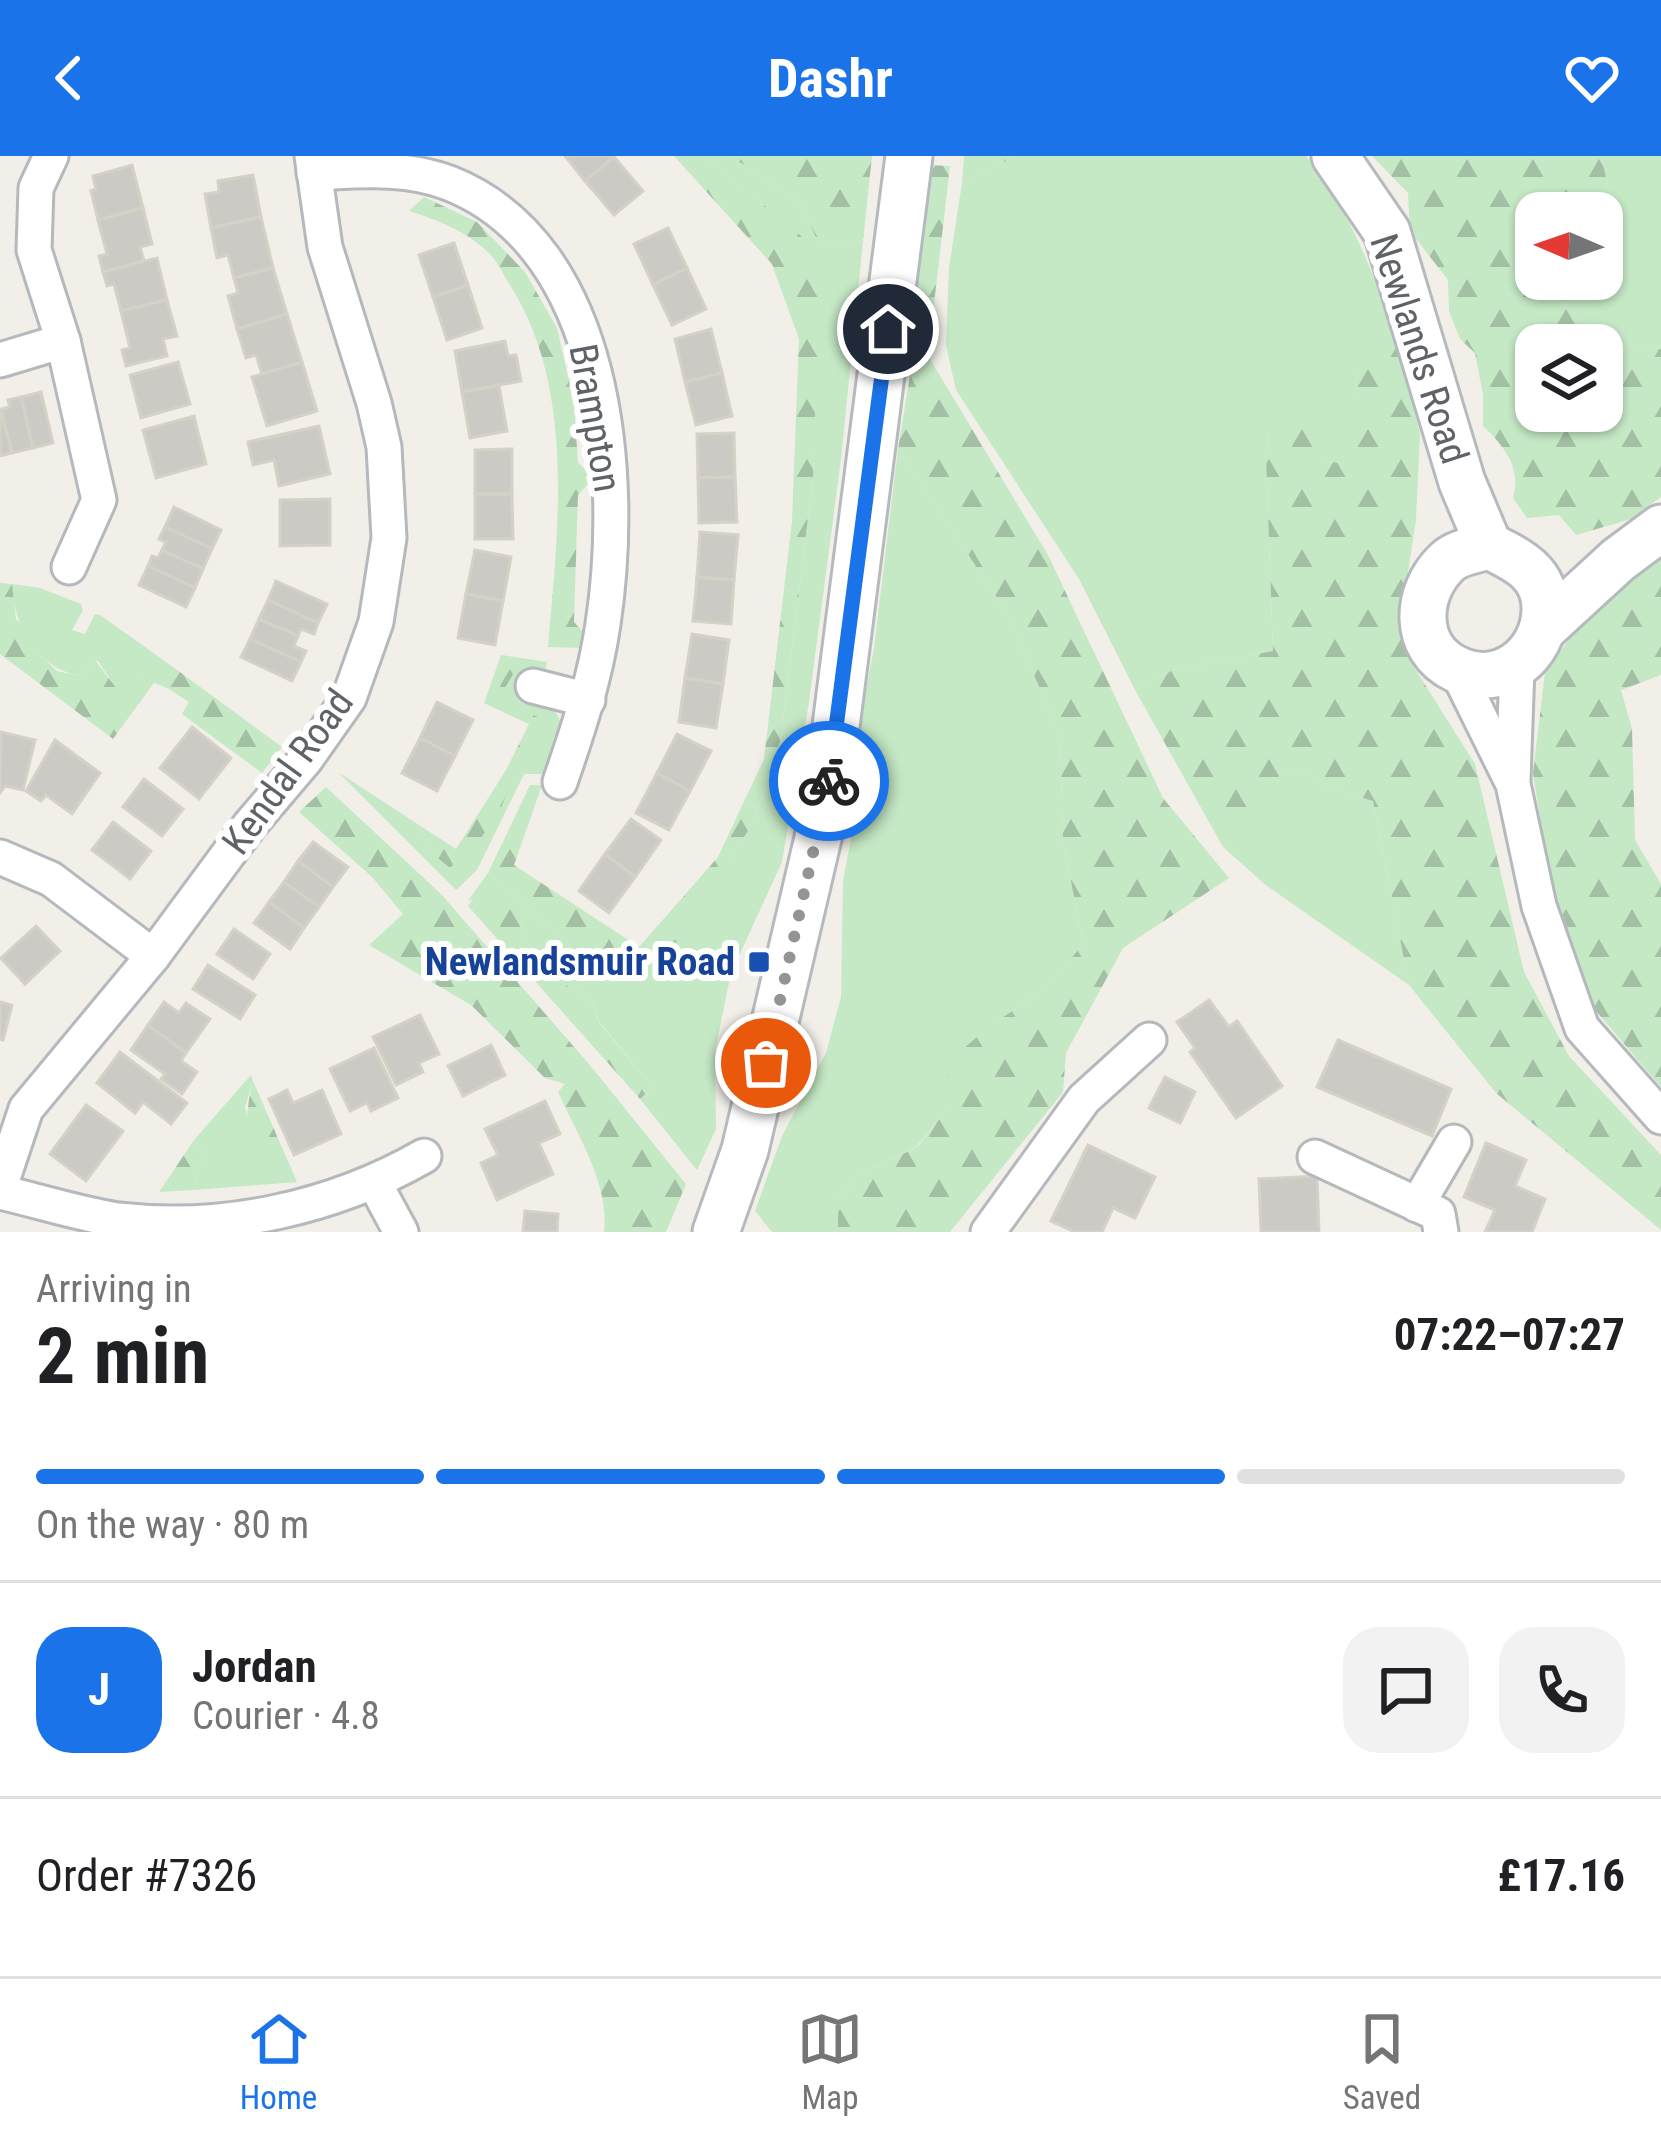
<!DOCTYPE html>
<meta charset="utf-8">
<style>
:root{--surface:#fff;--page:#f2f2f2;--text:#202124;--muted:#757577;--line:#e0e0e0;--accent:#1a73e8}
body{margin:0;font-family:"Roboto Condensed",sans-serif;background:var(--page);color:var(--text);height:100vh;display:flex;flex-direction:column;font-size:45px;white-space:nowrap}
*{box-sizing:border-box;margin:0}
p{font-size:39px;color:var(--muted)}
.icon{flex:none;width:66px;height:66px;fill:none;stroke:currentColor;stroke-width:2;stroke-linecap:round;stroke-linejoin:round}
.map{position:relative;height:1076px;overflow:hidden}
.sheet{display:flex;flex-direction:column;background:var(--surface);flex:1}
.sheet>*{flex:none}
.needle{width:78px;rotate:272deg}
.buttons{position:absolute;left:1515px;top:36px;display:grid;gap:24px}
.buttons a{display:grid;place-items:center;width:108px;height:108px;border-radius:24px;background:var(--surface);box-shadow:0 3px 9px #0004;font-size:60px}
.pin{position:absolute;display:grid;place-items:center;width:102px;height:102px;color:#fff;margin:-51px;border:6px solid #fff;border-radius:50%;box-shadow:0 3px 12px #0007}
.courier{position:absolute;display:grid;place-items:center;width:120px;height:120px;margin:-60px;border:9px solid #1a73e8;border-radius:50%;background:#fff;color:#222;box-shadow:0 3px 15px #0007}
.overview em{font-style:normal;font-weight:700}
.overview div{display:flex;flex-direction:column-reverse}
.overview{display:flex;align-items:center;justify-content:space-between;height:204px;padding:0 36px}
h1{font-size:78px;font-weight:700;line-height:90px}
.bar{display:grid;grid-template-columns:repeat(4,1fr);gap:18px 12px;align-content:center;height:144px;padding:0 36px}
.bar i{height:15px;border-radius:9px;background:var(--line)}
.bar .selected{background:var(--accent)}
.bar p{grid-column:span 4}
.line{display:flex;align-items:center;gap:30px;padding:0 36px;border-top:3px solid var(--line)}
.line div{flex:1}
.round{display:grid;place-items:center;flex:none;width:126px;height:126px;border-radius:36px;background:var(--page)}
header{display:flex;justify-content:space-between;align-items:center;height:156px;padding:0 36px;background:var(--accent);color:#fff;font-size:54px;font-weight:700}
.dock{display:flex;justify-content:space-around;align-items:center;height:168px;border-top:3px solid var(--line);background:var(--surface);font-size:33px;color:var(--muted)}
.dock a{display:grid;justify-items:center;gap:6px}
.dock .selected{color:var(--accent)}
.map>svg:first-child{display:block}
</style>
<header><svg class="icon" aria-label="back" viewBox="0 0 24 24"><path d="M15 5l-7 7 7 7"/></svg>Dashr<svg class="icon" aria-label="heart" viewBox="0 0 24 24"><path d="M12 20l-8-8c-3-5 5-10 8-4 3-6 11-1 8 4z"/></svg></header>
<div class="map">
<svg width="1661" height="1076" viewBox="0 0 1661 1076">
<defs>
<pattern id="forest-firs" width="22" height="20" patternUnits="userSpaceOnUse" patternTransform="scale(3)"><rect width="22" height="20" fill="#c5e8c5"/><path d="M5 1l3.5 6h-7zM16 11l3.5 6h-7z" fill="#a3c0a4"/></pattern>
</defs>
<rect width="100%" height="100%" fill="#f1efe8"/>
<!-- green -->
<g fill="#c5e8c5">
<path d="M705,0h26l71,49 18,42 43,-6 -22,218 -32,243 -27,160 -51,111 -16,78 1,78 -19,41 -57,-71 13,-12 -53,-64 -11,-28 -21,-8 -46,-51 -1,-21 -48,-16 -5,2 20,-28 115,102h51l99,-152 28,-85 32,-260 5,-227z"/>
<path d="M1015,0h291c44,55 66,114 90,180l-39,22 -1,110 -31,-8 -56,-29 -3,28 7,192 -100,19 -38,20 -56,-111 -123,-189 -10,-45 3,-77 13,-85z"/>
<path d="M1601,0h60v193l-52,-6 -59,-51 -1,-13h53v-35l8,-6 4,-28z"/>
<path d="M898,293l109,164 53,122 3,105 20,104 -37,45 -55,36 -43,83 -32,39 -57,28 -21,25v32h-66l-17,-21 27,-75 44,-83 15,-56 2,-116 9,-48 -13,-2 35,-183z"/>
<path d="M12,428l28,4 41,16 2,6 -11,20 13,4 10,-20 5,1 80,57 -11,17 -27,-12 -21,18 -23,-34 -5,-1 -13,16c-44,-9 -66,-48 -68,-92z"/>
<path d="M514,517l14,1 24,30 11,23 -17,47h-22l-47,96 -21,20 -118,-118 78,51 12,27 22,18 67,-102 20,-48 -40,-18z"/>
<path d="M1300,615l36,19 37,11 36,184 -142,-99 -44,-39 24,-12 7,-52z"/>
<path d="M251,919l2,6 -8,26 14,58 38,17 -104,8 10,-38 -9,-12z"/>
</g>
<!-- forest -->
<g fill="url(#forest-firs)" fill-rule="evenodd">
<path d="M674,0h31l114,95 7,34 -10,100 -3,93 -32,260 -28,85 -98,152h-52l-115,-102 42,-88h12l-28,80 125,82 79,-90 46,-98 28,-238 7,-182 -27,-75z"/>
<path d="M731,0h141l-9,85 -43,6 -18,-42z"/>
<path d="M964,0h51l-53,27z"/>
<path d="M1372,0h229l13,54 -4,28 -8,6v-31h-66v66h13l1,13 59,51 52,6v148l-30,22 -55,16 -17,-20 -32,3 -14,-20c9,-30 -9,-52 -30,-72v-31l-8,-42 -15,-14 -11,-28 -1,-31 -38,-49 -2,-38zM1536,189h66v66h-66z"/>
<path d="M925,9l25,1 -22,190 120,199 115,243 66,80 -106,70 -57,105 -3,39 -113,140h-112v-32l21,-25 58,-28 31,-39 1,-47 42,-36 55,-36 37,-45 -20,-104 -3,-105 -53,-122 -109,-164 14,-86z"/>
<path d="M424,41l53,25 48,50 32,56 17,75 4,60 16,14 -16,18 -4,127 12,13 -2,13 -36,-1c10,-117 28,-258 -38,-362 -6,-9 -12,-23 -20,-31 -20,-21 -54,-35 -81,-43z"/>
<path d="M1372,180h24l24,98 -4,86 -14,91 5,45 68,108 49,208 45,84 92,99v75l-165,-137 -87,-108 -36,-184 -37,-11 -36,-19 -45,12 -8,53 -24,11 -88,-157 38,-20 100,-19 -7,-192 3,-28 31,-33 25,62 30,7 2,-109z"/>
<path d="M1661,398v121l-40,15 11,39 3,111 26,44v203l-66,-77 -38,-85 -24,-152 12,-101 50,-68z"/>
<path d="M0,427l12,1 4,36 25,14 -3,19 19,18 23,5 14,-17 27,35 21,-17 14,3 -43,59 -113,-85z"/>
<path d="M501,499l46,7 -3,13 -30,-2 -16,26 40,18 -40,98 -21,28 -27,25 -22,-18 -12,-27 40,26 50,-79 23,-46 -45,-21z"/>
<path d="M180,516l102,75 -20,26 -80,-59 7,-12 -20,-13z"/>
<path d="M326,631l115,107 148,170 97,120 -20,48h-62c6,-47 -27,-98 -46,-140l7,-8 -20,-6 -74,-73 -102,-60 34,-31 -31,-37 -73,-65z"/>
<path d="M503,740l18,20 1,20 46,51 21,8 11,29 53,63 -13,12 -172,-193 5,-7z"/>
<path d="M253,925l44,101c-11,-5 -28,-9 -37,-16 -19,-16 -13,-65 -7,-85z"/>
<path d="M194,984l9,12 -10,38 -34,2z"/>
</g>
<!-- building -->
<g fill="#cccac5" stroke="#d6d1c6" stroke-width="3">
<path d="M565,0h48l1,1 -29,24z"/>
<path d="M614,1l29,34 -29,24 -29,-34z"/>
<path d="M132,9l11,43 -45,12 -7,-29 5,-2 -3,-13z"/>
<path d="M253,19l8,42 -50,11 -6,-34 14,-2 -1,-11z"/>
<path d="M143,52l9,36 -12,3 4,14 -41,11 -4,-16 8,-2 -9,-34z"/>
<path d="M261,61l12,51 -39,10 -6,-23 -11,3 -6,-30z"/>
<path d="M668,72l19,40 -34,17 -19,-41z"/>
<path d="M454,87l14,42 -35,12 -14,-42z"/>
<path d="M157,102l10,42 -46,11 -7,-27 -7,2 -4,-14z"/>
<path d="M273,112l14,46 -50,15 -9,-33 10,-3 -4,-15z"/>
<path d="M687,112l19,41 -34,16 -19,-40z"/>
<path d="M468,129l14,43 -35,12 -14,-43z"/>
<path d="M167,144l10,36 -14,3 4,17 -41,10 -4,-16 8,-2 -9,-37z"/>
<path d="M287,158l15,48 -40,12 -6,-19 -10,3 -9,-29z"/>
<path d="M711,173l11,44 -37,9 -10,-43z"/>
<path d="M505,185l3,15 8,-1 5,26 -59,11 -7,-41z"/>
<path d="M178,206l12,42 -49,14 -11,-43z"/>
<path d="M302,206l15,49 -50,15 -15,-49z"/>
<path d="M722,217l10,43 -36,9 -11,-43z"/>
<path d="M499,230l8,45 -37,7 -8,-46z"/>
<path d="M41,236l12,51 -20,5 -12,-51z"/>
<path d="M21,241l12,51 -21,5 -11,-44 9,-2 -2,-7z"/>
<path d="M0,253l12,44 -12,3z"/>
<path d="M194,260l12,48 -50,14 -13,-48z"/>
<path d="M319,270l11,48 -51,12 -5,-26 -21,5 -5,-23z"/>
<path d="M734,277l1,44 -37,1 -1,-44z"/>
<path d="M512,293v45h-37v-44z"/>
<path d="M735,321l2,45 -38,1 -1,-45z"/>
<path d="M475,338h37l1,45h-38z"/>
<path d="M330,343v46l-50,1v-46z"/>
<path d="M174,351l47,23 -9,19 -47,-22z"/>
<path d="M165,371l47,22 -9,20 -41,-19 4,-8 -7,-3z"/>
<path d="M700,376l38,3 -4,45 -37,-3z"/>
<path d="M162,394l41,19 -8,19 -47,-22 4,-10 6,2z"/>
<path d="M475,394l36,7 -8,44 -37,-7z"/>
<path d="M148,410l47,22 -9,19 -47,-22z"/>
<path d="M697,421l37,3 -3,44 -38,-3z"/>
<path d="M276,425l51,23 -9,19 -50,-23z"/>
<path d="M466,438l37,7 -8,44 -37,-7z"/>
<path d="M268,444l50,23 -4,11 -13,-5 -3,7 -39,-17z"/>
<path d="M259,463l39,17 -4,10 12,5 -5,11 -51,-23z"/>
<path d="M692,478l37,6 -6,44 -38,-6z"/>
<path d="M250,483l51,23 -9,19 -51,-24z"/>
<path d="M685,522l38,6 -7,44 -37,-6z"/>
<path d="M437,546l36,18 -18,36 -35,-18z"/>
<path d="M192,571l39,31 -32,41 -39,-31z"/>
<path d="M1,576l34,8 -12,50 -18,-4 -5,7z"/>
<path d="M677,578l34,17 -21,40 -33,-18z"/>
<path d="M420,582l35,18 -18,35 -35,-18z"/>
<path d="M55,584l45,33 -28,41 -26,-19 -5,6 -15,-10z"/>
<path d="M657,617l33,18 -21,39 -33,-17z"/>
<path d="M144,623l39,30 -21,27 -39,-29z"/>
<path d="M631,663l30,21 -26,37 -30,-23z"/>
<path d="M113,666l38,29 -21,28 -38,-29z"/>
<path d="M313,686l35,25 -15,20 -35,-26z"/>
<path d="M605,698l30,23 -26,36 -30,-22z"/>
<path d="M298,705l35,26 -14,20 -35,-25z"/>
<path d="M284,726l35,25 -15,21 -35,-26z"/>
<path d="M269,746l35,26 -14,21 -36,-26z"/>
<path d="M36,770l24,25 -35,33 -24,-26z"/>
<path d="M234,773l36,25 -17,25 -36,-25z"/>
<path d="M208,809l47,30 -15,24 -47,-30z"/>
<path d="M1209,844l20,27 8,-6 45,65 -46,32 -46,-66 5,-4 -18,-26z"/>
<path d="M0,846l12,3 -9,35 -3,-1z"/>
<path d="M164,846l15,11 7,-10 24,16 -24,34 -38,-28z"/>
<path d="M420,859l19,39 -20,9 4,9 -27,13 -23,-48z"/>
<path d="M148,869l38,28 -5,8 16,11 -15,22 -21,-15 4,-5 -34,-24z"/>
<path d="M1338,884l113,49 -19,47 -115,-49z"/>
<path d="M491,889l14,30 -42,21 -15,-30z"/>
<path d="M374,892l24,50 -27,13 -4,-8 -17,8 -20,-42z"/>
<path d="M120,896l67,51 -16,21 -28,-22 -8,11 -38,-30z"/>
<path d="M1165,921l30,15 -15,31 -31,-15z"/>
<path d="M287,934l6,13 29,-13 19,44 -47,21 -25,-56z"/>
<path d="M545,945l15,33 -21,9 14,31 -56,26 -16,-37 17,-8 -13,-26z"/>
<path d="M86,949l37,26 -37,50 -36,-27z"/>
<path d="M1486,987l40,17 -11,26 30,13 -13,33h-47l10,-22 -31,-13z"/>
<path d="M1088,989l67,32 -20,41 -22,-10 -11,24h-27l-24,-11z"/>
<path d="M1317,1020l2,56h-58l-2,-53z"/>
<path d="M525,1055l33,3 -1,18h-34z"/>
</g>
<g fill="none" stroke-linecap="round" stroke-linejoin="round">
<!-- street casing -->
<g stroke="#b5b8bc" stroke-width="39">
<g id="street">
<path d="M51,0l-15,32 -2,62 29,91 36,159 -30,67"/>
<path d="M314,17c45,-2 91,-7 135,10 160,63 176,295 154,441 -8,55 -25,106 -43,158"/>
<path d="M0,204l63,-19"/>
<path d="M1456,513l57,115 26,122 43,122 79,89"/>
<path d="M533,530l55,14"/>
<path d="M1513,623l4,-112"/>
<path d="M0,701l51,22 102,77"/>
<path d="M1315,1001l123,57 3,18"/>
<path d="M375,1028l26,48"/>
<path d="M0,1031l26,-78 127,-153 96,-130 57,-67 43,-61 27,-76 13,-84 -5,-91 -10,-44 -49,-156 -13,-91"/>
<path d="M0,1036c39,9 79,22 118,28 106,12 215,-12 306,-64"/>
<path d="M1417,1049l37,-63"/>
<path d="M988,1076l96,-133 65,-59"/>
</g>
</g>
<!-- secondary casing -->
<g stroke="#b6babf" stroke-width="51">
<g id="secondary">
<path d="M1335,0l52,76 75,250 27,64"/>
<path d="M1489,390c29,14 57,27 56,64 -1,45 -44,80 -89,59 -44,-21 -41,-77 -9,-107 10,-10 29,-12 42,-16z"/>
<path d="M1544,472l74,-68 43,-32"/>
<path d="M716,1076l29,-82 81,-346 83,-648"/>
</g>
</g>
<!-- street -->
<use href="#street" stroke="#fff" stroke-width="33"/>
<!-- secondary -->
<use href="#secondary" stroke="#fff" stroke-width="45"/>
</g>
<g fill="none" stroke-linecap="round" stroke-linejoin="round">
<!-- done -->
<path stroke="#929495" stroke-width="12" stroke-dasharray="0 21.6" d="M766,907l63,-282"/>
<!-- route -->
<path stroke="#1a73e8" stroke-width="15" d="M829,625l59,-452"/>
</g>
<!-- markers -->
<rect fill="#1a4fb4" stroke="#fff" stroke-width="4.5" x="747" y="794" width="24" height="24" rx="6"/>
<g text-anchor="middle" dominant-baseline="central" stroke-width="12" stroke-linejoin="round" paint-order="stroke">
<!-- street labels -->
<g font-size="39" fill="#5f6368" stroke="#fff">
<text transform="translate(1419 193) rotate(72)">Newlands Road</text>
<text transform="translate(595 262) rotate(80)">Brampton</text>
<text transform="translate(288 616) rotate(-54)">Kendal Road</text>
</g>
<!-- transit labels -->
<g font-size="39" font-weight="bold" fill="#164399" stroke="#fff" text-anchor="end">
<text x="735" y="806">Newlandsmuir Road</text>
</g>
</g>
</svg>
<div class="buttons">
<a><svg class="needle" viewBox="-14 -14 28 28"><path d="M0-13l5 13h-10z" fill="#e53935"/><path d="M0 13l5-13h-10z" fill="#757577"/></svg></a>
<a><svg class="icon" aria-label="layers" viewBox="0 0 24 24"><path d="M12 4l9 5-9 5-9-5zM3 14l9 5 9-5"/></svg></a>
</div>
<div class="pin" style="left:766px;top:907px;background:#ea580c"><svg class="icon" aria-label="bag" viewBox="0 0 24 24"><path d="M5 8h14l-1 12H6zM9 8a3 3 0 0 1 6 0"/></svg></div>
<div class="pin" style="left:888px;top:173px;background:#1f2937"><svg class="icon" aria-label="home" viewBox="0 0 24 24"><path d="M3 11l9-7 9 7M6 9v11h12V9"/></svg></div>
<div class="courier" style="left:829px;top:625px"><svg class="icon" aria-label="bike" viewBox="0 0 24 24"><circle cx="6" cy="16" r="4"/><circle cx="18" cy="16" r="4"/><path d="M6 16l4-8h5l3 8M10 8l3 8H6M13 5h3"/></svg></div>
</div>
<section class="sheet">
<div class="overview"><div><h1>2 min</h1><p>Arriving in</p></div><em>07:22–07:27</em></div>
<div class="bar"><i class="selected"></i><i class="selected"></i><i class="selected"></i><i></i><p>On the way · 80 m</p></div>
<div class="line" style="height:216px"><b class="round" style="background:var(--accent);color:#fff">J</b><div><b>Jordan</b><p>Courier · 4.8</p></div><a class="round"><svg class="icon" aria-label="chat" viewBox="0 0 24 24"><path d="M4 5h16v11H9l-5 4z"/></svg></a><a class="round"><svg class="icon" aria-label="phone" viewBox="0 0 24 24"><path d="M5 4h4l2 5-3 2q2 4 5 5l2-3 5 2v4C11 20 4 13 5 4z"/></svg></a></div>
<div class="line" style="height:156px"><div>Order #7326</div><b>£17.16</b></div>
</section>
<nav class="dock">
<a class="selected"><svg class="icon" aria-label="home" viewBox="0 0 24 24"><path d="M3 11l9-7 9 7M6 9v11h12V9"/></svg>Home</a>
<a><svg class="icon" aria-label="map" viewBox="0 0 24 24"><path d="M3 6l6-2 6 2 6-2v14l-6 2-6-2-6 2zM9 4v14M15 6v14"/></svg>Map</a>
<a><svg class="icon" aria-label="saved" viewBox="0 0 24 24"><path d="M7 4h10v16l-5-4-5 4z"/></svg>Saved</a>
</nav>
